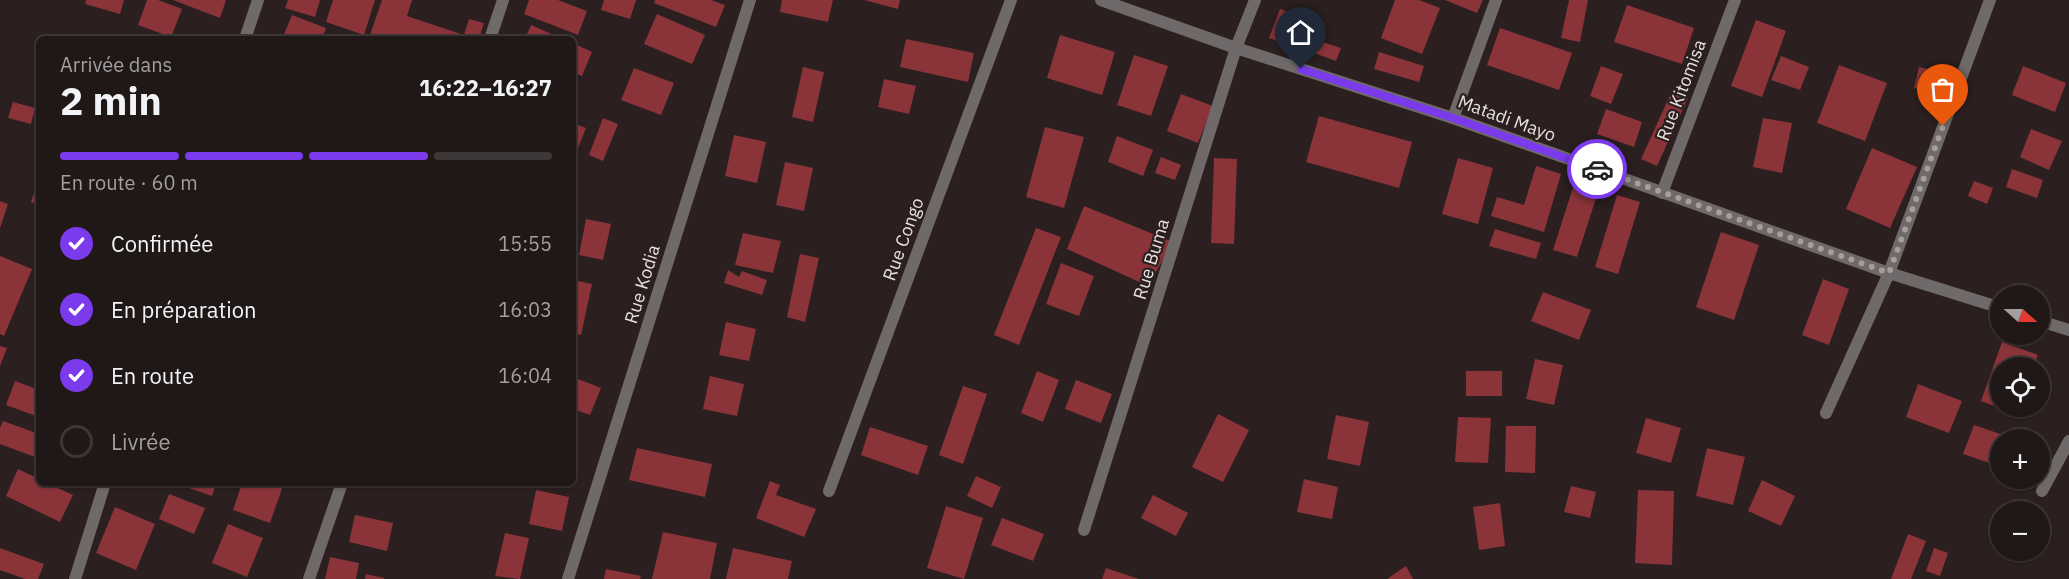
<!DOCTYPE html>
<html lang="fr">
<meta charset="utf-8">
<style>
:root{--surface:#201717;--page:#2d2424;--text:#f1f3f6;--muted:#a29fa1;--line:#3d3636;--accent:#7c3aed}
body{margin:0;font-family:"IBM Plex Sans",sans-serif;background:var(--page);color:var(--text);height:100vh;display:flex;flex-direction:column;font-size:22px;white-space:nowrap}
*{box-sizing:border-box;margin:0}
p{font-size:20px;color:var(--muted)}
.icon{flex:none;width:33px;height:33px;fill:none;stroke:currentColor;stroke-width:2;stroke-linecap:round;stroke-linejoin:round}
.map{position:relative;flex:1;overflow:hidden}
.details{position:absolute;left:36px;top:36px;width:540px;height:450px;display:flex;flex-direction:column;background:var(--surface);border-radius:9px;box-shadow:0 2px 4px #0004,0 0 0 2px var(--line)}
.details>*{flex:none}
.needle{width:39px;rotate:111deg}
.tools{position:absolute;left:1990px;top:285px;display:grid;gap:12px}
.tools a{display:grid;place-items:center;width:60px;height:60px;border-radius:50%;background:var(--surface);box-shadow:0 2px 4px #0004,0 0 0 2px var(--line);font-size:30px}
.pin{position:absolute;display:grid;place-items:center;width:51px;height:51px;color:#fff;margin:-62px -26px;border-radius:50% 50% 50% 0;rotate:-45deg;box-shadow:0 0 6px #0007}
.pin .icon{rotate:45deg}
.courier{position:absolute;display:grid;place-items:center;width:60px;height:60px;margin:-30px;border:4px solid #7c3aed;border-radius:50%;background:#fff;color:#222;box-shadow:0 2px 8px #0007}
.overview em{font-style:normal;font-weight:800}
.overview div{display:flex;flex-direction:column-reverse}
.overview{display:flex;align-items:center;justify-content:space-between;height:102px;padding:0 24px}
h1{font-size:39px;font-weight:800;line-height:45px}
.bar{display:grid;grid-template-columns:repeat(4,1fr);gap:9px 6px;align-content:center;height:72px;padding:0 24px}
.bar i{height:8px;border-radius:4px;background:var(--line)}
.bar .selected{background:var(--accent)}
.bar p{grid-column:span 4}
ol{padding:0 24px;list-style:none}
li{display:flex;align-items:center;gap:18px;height:66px}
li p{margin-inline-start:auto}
li .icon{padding:6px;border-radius:50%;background:var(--accent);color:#fff;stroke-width:4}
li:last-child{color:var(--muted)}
li i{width:33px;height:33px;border:3px solid var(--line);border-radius:50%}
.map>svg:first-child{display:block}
</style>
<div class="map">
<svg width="2069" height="579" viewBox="0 0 2069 579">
<rect width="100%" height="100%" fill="#2b1f1f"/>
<!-- building -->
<g fill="#8a343a">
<path d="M86,0h38l-4,14 -35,-10z"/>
<path d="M147,0h11l24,9 -11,28 -33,-12z"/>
<path d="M173,0h53l-6,18z"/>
<path d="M288,0h32l-5,17 -30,-9z"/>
<path d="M333,0h42l-11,35 -38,-13z"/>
<path d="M382,0h30l-5,16 57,19 5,-16 15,4 -5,16h-98l-11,-4z"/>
<path d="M529,0h29l29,11 -9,24 -54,-21z"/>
<path d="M604,0h32l-6,19 -29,-9z"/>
<path d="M655,0h56l14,5 -9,22 -62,-24z"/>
<path d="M782,0h51l-5,22 -48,-10z"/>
<path d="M864,0h36l-2,9z"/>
<path d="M1395,0h24l21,8 -18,46 -41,-16z"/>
<path d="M1445,0h38l-6,13z"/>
<path d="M1569,0h19l-8,42 -19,-4z"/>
<path d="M1627,5l67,23 -12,36 -68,-22z"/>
<path d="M1280,9l28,11 -11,28 -28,-10z"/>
<path d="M657,14l48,21 -13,29 -48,-20z"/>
<path d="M292,15l34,13 -4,11h-40z"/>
<path d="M1756,20l30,11 -24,66 -31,-11z"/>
<path d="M531,25l32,14h-38z"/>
<path d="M1500,28l72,25 -13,37 -72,-25z"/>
<path d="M1060,35l55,17 -13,43 -55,-17z"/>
<path d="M906,39l68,14 -6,29 -68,-15z"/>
<path d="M1313,39l28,9 -5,13 -27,-10z"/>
<path d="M573,43l19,9 -10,24 -9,-4z"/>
<path d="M1379,52l45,14 -5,16 -45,-13z"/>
<path d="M1134,55l34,11 -17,50 -34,-11z"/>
<path d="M1781,56l28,11 -9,23 -29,-10z"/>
<path d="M1839,65l48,18 -22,58 -48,-18z"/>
<path d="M1601,66l22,8 -12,30 -21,-8z"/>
<path d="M2023,66l43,17 -11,29 -43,-17z"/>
<path d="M803,67l21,5 -11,50 -21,-5z"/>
<path d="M1919,67l31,7 -5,21 -31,-7z"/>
<path d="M634,68l40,15 -13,32 -40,-15z"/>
<path d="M884,79l32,7 -7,28 -31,-7z"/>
<path d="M1672,91l16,7 -31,68 -16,-7z"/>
<path d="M1181,94l32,12 -15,37 -31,-12z"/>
<path d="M13,102l22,6 -4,16 -23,-6z"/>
<path d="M1606,109l36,13 -8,25 -37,-13z"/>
<path d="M1319,116l93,26 -13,46 -93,-26z"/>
<path d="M603,118l15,6 -15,37 -14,-6z"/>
<path d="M1763,118l29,5 -10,50 -29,-6z"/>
<path d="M573,123l13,5 -13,33z"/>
<path d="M1045,127l39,10 -20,71 -38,-11z"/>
<path d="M2031,129l31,12 -13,29 -29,-13z"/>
<path d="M734,135l32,7 -9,41 -32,-7z"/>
<path d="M1117,136l36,14 -10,26 -35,-14z"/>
<path d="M1872,148l45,19 -27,61 -44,-19z"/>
<path d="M1161,157l20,8 -6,15 -20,-7z"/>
<path d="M1214,158l23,1 -3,85 -23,-1z"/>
<path d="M1458,158l35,10 -15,56 -36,-10z"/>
<path d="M785,162l28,6 -9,43 -28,-6z"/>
<path d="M1536,166l25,8 -17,58 -53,-16 6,-19 27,8z"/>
<path d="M2012,169l31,11 -6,18 -31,-11z"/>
<path d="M39,178v27l-8,-3z"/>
<path d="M1576,178l24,8 -23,71 -24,-7z"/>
<path d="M1974,181l19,7 -6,16 -19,-8z"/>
<path d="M1617,195l23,7 -22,72 -23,-7z"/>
<path d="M0,201l8,3 -8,24z"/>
<path d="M1084,206l89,36 -25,44 -81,-37z"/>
<path d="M586,219l25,5 -8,36 -24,-5z"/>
<path d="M1036,228l25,9 -42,108 -25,-10z"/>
<path d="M1495,229l46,14 -5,16 -47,-13z"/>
<path d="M1721,232l38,13 -25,75 -38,-13z"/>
<path d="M743,233l38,8 -8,32 -38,-8z"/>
<path d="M800,254l19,4 -14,64 -18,-5z"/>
<path d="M0,256l32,13 -28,67 -4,-2z"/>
<path d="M1061,263l33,13 -15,40 -33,-12z"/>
<path d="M728,270l11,7 3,-6 25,9 -5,15 -38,-12z"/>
<path d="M1823,279l26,10 -20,56 -27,-10z"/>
<path d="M573,280l19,4 -11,51 -8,-2z"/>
<path d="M1543,292l48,18 -12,30 -48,-19z"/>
<path d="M726,322l30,7 -7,32 -30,-6z"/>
<path d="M2002,342l36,13 -5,13h-32v38h18l-3,8 -35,-13z"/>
<path d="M0,346l7,2 -7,18z"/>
<path d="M1535,359l28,6 -9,40 -28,-6z"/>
<path d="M1037,371l22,9 -16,42 -22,-9z"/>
<rect x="1466" y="371" width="36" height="25"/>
<path d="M710,376l34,8 -7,32 -34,-7z"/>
<path d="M573,377l28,11 -11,27 -17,-6z"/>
<path d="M1076,380l36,14 -11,29 -36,-14z"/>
<path d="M15,381l24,9v27l-33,-12z"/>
<path d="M1918,384l44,17 -13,32 -43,-16z"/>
<path d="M963,386l24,8 -24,70 -24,-9z"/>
<path d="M1218,414l31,16 -26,52 -31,-15z"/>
<path d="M1336,415l33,7 -9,44 -33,-7z"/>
<path d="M1458,417l33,1 -3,45 -33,-1z"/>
<path d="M1646,418l35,10 -10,35 -35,-10z"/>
<path d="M3,421l36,13v14l-4,9 -35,-13v-16z"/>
<path d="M1974,425l41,14 -14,1v27l-38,-13z"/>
<path d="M1506,426h30l-1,47 -30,-1z"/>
<path d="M870,427l58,19 -10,29 -57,-20z"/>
<path d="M637,448l75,16 -7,33 -76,-17z"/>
<path d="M1707,448l38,9 -12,48 -37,-9z"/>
<path d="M18,469l21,10v4h8l26,12 -13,27 -54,-26z"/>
<path d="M976,476l25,11 -9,21 -25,-12z"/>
<path d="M1304,479l34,8 -6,32 -35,-7z"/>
<path d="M1762,480l33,16 -14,30 -33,-15z"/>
<path d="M770,481l10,4 -4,10 40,14 -12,28 -48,-19z"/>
<path d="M154,483h16l-1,5z"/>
<path d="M184,483h32l-4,13 -29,-10z"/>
<path d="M242,483h42l-14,40 -37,-13z"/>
<path d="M1571,486l25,6 -6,26 -26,-6z"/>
<path d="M536,490l33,7 -7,34 -33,-7z"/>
<path d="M1638,490l36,1 -2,74 -37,-2z"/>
<path d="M169,494l36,14 -11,26 -35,-15z"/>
<path d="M1153,495l35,18 -12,23 -35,-18z"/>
<path d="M1500,503l5,43 -26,4 -6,-43z"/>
<path d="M946,506l37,12 -19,61 -37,-11z"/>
<path d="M115,507l40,17 -19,46 -40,-17z"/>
<path d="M355,515l38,8 -6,28 -38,-9z"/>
<path d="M1002,518l42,16 -11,27 -42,-16z"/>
<path d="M228,524l35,14 -16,39 -35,-14z"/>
<path d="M663,532l54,11 -7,36h-58z"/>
<path d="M505,533l24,5 -9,41 -25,-3z"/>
<path d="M1908,534l18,7 -15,38h-20z"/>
<path d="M0,548l44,16 -6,15h-13l-25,-9z"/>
<path d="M733,548l59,13 -4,18h-62z"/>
<path d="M1934,548l14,5 -8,23 -14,-5z"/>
<path d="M330,557l29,6 -3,16h-31z"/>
<path d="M1406,566l7,13h-26z"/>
<path d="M1106,568l33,11h-37z"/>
<path d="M606,569l35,7 -1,3h-36z"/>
<path d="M366,574l18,4v1h-19z"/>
</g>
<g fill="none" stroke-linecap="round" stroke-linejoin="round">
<!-- minor -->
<g stroke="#6f6969" stroke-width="12">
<path d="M1101,0l135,48 217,70 436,155 112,35"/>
<path d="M245,39l13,-39"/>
<path d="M490,39l13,-39"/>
<path d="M1453,118l43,-118"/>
<path d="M1662,193l73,-193"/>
<path d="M2040,321l29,9"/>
<path d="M1826,413l63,-140 101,-273"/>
<path d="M829,491l182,-491"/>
<path d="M2042,491l27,-50"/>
<path d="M1084,530l152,-482 19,-48"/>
<path d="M75,579l30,-96"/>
<path d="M309,579l33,-96"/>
<path d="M568,579l182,-579"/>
</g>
</g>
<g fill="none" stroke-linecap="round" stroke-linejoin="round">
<!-- done -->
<path stroke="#a69d9d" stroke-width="6" stroke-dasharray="0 10.8" d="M1597,169l292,104 54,-147"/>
<!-- route -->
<path stroke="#7c3aed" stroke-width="8" d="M1301,69l152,49 144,51"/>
</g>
<g text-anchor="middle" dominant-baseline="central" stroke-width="4.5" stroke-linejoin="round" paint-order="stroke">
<!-- street labels -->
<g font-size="18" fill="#e9e1e1" stroke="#2b1f1f">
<text transform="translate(1681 90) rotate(-69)">Rue Kitomisa</text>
<text transform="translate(1507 118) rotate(20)">Matadi Mayo</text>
<text transform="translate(903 239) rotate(-70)">Rue Congo</text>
<text transform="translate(1151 259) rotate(-73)">Rue Buma</text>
<text transform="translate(642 284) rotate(-73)">Rue Kodia</text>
</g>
</g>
</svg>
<div class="tools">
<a><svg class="needle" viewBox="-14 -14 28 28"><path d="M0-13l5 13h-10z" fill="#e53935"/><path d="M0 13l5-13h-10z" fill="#a29fa1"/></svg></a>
<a><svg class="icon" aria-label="locate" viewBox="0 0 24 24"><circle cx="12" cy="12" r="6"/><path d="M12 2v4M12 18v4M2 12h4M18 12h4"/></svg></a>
<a>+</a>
<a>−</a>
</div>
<div class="pin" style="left:1943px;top:126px;background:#ea580c"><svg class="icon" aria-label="bag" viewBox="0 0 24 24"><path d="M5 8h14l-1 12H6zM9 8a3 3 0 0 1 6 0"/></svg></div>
<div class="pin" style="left:1301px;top:69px;background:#1f2937"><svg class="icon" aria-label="home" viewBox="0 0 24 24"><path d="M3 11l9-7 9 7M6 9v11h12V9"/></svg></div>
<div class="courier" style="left:1597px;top:169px"><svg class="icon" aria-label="car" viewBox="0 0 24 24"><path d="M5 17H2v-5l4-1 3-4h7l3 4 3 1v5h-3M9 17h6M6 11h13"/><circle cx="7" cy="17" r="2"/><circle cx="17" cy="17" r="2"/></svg></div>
<section class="details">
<div class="overview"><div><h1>2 min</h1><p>Arrivée dans</p></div><em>16:22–16:27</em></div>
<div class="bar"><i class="selected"></i><i class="selected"></i><i class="selected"></i><i></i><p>En route · 60 m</p></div>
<ol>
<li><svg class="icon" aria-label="check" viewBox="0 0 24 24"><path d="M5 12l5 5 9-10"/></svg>Confirmée<p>15:55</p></li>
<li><svg class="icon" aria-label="check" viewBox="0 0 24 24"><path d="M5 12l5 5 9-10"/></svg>En préparation<p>16:03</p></li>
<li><svg class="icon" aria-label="check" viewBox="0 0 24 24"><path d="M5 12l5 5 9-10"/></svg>En route<p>16:04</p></li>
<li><i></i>Livrée</li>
</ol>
</section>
</div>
